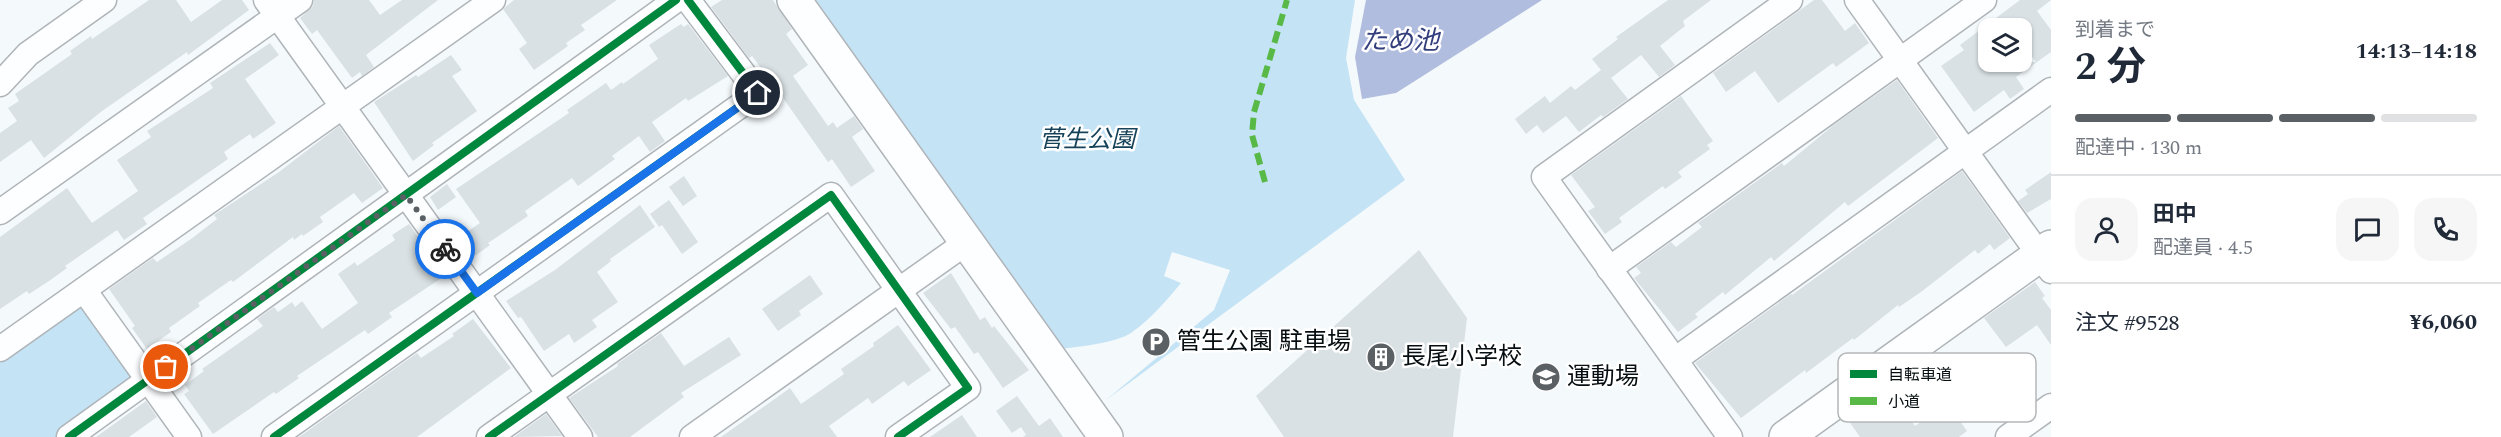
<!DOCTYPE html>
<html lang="ja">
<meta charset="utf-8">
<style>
:root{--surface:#fff;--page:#f6f6f7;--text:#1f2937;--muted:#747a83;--line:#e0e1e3;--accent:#5a6064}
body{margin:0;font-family:Spectral,"Noto Sans JP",serif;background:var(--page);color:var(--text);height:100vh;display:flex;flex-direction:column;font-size:22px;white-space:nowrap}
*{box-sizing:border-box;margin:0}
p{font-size:20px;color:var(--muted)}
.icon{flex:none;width:33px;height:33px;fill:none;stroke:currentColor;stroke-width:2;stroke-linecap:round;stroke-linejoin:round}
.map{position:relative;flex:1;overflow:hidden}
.sheet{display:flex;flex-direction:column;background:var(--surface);width:450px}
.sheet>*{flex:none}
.controls{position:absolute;left:1978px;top:18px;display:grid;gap:12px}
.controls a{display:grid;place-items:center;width:54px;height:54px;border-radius:12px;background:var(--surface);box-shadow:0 2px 4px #0004;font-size:30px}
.pin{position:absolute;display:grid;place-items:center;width:51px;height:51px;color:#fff;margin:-26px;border:3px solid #fff;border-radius:50%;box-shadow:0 2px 6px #0007}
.courier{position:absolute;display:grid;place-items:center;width:60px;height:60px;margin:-30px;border:4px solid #1a73e8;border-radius:50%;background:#fff;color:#222;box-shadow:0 2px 8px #0007}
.headline em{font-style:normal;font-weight:700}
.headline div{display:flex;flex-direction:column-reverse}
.headline{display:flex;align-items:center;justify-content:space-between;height:102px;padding:0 24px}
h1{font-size:39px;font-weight:700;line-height:45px}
.bar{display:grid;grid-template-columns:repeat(4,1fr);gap:9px 6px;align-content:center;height:72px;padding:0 24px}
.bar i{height:8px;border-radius:4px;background:var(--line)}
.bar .selected{background:var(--accent)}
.bar p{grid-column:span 4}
.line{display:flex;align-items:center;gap:15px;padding:0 24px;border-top:2px solid var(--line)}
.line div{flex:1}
.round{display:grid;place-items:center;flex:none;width:63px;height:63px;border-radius:18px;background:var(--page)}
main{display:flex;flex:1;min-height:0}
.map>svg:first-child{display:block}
</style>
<main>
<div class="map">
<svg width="2051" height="437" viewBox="0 0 2051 437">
<rect width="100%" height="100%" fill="#f4f9fc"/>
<!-- green -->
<g fill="#c4e3f5">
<path d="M816,0h539l-9,58 8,42 51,80 -299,220 108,-90 16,-40 -58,-18 -8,24 17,7c-15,18 -30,36 -50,50 -15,10 -54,14 -72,16z"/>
<path d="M77,307l11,2 44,66 -2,9 -73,53h-57v-74z"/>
</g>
<!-- water -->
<path fill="#b1bddf" d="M1366,0h176l-146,93 -34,6 -7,-42z"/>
<!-- building -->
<g fill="#d9e1e4" fill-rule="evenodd">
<path d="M149,0h27l15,22 31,-22h20l7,10 -61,45 -1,-3 -85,59 -58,47 -13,-18 -31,22v-29l17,-12 -9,-13 11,-7 -4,-7 57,-40 -2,-3 21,-15 1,3z"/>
<path d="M314,0h55l11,15 22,-15h36l-72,55 8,12 -12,9 -2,-4 -8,6 -35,-48 -5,4 -12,-16 13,-12z"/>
<path d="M514,0h103l-36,25 4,5 -19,13 2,3 -34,24 -15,-21 8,-6 -24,-34z"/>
<path d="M722,0h51l19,29 -6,5 22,31 -15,11 35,50 5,-4 4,6 17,-12 9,13 -11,8 23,34 -24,16 -19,-28 -4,3 -52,-74 -24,-32 -3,2 -38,-51z"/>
<path d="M1668,0h43l-28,21 2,5 -25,20 15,19 -16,12 -18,-22 -30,23 17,21 -25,18 -2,-2 -22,17 -13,-16 -23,17 -6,-8 -11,9 -11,-15 30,-23 5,7 21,-17 4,4 26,-20 -9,-11 26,-20 -2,-2z"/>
<path d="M1814,0h8l23,31 10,-8 14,20 -33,24 -3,-4 -55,40 -23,-32 -29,21 -13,-19z"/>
<path d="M2020,0h31l-14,11 14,19v22l-35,25 8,12 -14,10 -6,-9 -30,22 -33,-46 23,-16 -4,-5zM1989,28h33v15l14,19h-47z"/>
<path d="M681,24l3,3 4,-3 40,52 -40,25 -2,-3 -34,24 13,19 -15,11 -11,-16 -27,20 3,3 -37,27 -6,-8 -47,33 3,5 -40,27 2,2 -15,11 -14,-20 19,-13 -24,-34 113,-76 -2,-3 39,-27 5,7 11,-8 1,2 35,-25 -9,-14z"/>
<path d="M270,43l9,12 -34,24 31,44 -23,16 -3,-5 -26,18 4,7 -85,59 4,6 -23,16 -7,-10 -52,36 2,2 -18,13 -20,13 -2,-3 -27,18v-72l67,-49 25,35 46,-32 -21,-31 34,-23 -4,-6 66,-43 -3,-5z"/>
<path d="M451,55l11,15 -10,6 25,35 -45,32 2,2 -21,16 -39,-59 42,-27 2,2z"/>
<path d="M1897,80l41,58 -90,68 -3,-4 -71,59 -3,-4 -46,38 -2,-3 -28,22 3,3 -20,15 -44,-54 7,-5 -5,-6 35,-25 5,5 26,-20 -4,-4 84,-60 2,3 51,-42z"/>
<path d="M1681,96l32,45 -6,4 3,4 -32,23 4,5 -17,12 -2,-3 -44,32 3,4 -17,12 -17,-23 7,-4 -24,-32z"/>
<path d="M339,126l44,62 -21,15 -8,-10 -34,24 3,5 -20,14 -1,-2 -8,6 -1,-3 -60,45 -2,-2 -33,23 2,3 -31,22 2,4 -24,17 -15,-21 3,-2 -26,-37 44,-31 4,4 34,-23 26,-20 -3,-4 65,-43z"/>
<path d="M1962,171l48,67 -16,12 -4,-6 -12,10 -3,-4 -54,42 -22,15 -1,-2 -44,35 -1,-2 -47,35 -1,-3 -64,48 -46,-55 96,-69 1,1z"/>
<path d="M2051,172v27l-24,14 -9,-12 10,-7 -3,-4z"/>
<path d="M684,176l13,20 -14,10 -14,-19z"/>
<path d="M447,184l9,13 -18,13 -8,-13z"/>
<path d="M669,200l29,42 -16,12 -20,-29 -3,2 -9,-13z"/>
<path d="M640,205l15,22 -45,32 1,2 -14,11 21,30 -26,18 5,7 -23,16 -5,-9 -25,17 -23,-34 -3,1 -12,-17 49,-31z"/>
<path d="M409,224l37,51 -57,38 3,4 -24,17 -3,-4 -68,46 2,2 -23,16 -2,-2 -61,42 -29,-40 5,-3 -4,-6 19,-14 -2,-2 61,-43 -6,-7 17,-12 4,5 14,-10 3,5 7,-6 20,28 36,-26 -20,-29 17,-12 2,4 38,-26 -3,-5z"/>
<path d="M1419,250l48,68 -14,119h-169l-28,-41z"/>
<path d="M951,273l29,47 5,-3 7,11 2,-2 35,44 -26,18 -25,-36 -4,2 -19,-27 -4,2 -28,-36z"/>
<path d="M810,275l13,19 -24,17 2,4 -23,16 -16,-22z"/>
<path d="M2035,282l10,14 -3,2 9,12v35l-14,-20 -31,22 -22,-29z"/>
<path d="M473,319l38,49 -94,69h-118l118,-84 4,5 33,-22 -2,-2z"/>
<path d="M898,325l33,45 -23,16 -4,-5 -32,23 -4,-6 -39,28 8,11h-116l69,-49 11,16 43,-30 -3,-5 33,-23 -1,-3z"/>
<path d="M661,333l23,33 45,-29 12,18 -60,38 3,4 -54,40h-32l-29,-39 49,-32 -1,-2z"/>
<path d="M1887,388l28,38 32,-23 20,28 -8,6h-99l-14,-20z"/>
<path d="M1017,396l22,30 11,-8 13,19h-40l3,-2 -5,-8 -9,6 -16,-22z"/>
<path d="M146,401l11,16 -28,20h-33z"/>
<path d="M546,414l16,22 -48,1z"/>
<path d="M962,415l15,22h-47z"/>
</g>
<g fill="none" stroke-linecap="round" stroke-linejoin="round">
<!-- street casing -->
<g stroke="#afb4b8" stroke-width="27">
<g id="street">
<path d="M266,0l314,437"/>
<path d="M1857,0l194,271"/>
<path d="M0,84l28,-30 76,-54"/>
<path d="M0,212l300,-212"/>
<path d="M1609,269l375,-269"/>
<path d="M84,290l105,147"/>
<path d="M0,349l493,-349"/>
<path d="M1676,359l375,-269"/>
<path d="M69,437l607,-437"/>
<path d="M274,437l484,-344 -70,-93"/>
<path d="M489,437l342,-242 137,193 -70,49"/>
<path d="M692,437l275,-195"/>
<path d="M1730,437l-186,-260 246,-177"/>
<path d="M2008,437l43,-31"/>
</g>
</g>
<!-- secondary casing -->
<g stroke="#afb4b8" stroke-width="36">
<g id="secondary">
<path d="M794,0l312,437"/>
<path d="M1786,437l265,-190"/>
</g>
</g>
<!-- street -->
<use href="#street" stroke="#fdfeff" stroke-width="24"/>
<!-- secondary -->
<use href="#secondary" stroke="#fdfeff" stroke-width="33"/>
<!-- quiet -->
<path stroke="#58b947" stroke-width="6" stroke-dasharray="12 6" stroke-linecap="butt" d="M1265,182l-13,-47 2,-23 33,-112"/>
<!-- cycleway casing -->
<g stroke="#fff" stroke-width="11">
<g id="cycleway">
<path d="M69,437l607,-437"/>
<path d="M274,437l484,-344 -70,-93"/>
<path d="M489,437l342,-242 137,193 -70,49"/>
</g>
</g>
<!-- cycleway -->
<use href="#cycleway" stroke="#00873e" stroke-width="8"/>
</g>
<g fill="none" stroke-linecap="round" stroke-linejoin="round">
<!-- done -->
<path stroke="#5a6064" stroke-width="6" stroke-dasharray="0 10.8" d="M166,367l240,-172 39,54"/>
<!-- route -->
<path stroke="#1a73e8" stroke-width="8" d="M445,249l32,44 281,-200"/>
</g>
<!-- icons -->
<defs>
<g id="parking-disc" transform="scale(1.5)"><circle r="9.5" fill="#5a6064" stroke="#fff"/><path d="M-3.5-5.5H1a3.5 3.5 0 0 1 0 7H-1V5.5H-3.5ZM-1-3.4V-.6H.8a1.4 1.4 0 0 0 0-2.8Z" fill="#fff"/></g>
<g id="building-disc" transform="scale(1.5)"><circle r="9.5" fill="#5a6064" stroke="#fff"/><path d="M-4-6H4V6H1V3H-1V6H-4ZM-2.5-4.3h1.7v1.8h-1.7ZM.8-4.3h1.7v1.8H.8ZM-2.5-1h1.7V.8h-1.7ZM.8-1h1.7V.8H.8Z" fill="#fff"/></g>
<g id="school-disc" transform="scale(1.5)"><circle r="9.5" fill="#5a6064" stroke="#fff"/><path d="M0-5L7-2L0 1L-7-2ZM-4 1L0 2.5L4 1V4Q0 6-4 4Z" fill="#fff"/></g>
</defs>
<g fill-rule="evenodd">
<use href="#parking-disc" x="1156" y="342"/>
<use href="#building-disc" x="1381" y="357"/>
<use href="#school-disc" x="1546" y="377"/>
</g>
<g text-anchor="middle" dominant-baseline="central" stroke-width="5" stroke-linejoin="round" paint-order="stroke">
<!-- park labels -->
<g font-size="24" font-style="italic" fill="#164359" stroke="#fff">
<text x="1087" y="140">菅生公園</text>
</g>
<!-- poi labels -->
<g font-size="24" fill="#070e12" stroke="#fff" text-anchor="start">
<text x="1177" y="342">管生公園 駐車場</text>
<text x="1402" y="357">長尾小学校</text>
<text x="1567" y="377">運動場</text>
</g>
<!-- water labels -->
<g font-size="26" font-style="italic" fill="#323f7c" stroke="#fff">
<text x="1400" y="41">ため池</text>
</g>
</g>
<!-- legend -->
<rect x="1838" y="353" width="198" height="69" rx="9" fill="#fff" stroke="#b5b7b8" stroke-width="1.5"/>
<rect x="1850" y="370" width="27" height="8" fill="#00873e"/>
<rect x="1850" y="397" width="27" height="8" fill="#58b947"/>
<g font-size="16" fill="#070e12">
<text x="1888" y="380">自転車道</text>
<text x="1888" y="407">小道</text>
</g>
</svg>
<div class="controls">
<a><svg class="icon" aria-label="layers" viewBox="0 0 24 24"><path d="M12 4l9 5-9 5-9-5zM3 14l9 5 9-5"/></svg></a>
</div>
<div class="pin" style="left:166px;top:367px;background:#ea580c"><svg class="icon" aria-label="bag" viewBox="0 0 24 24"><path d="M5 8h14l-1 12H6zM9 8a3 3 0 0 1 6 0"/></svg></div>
<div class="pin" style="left:758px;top:93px;background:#1f2937"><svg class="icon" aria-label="home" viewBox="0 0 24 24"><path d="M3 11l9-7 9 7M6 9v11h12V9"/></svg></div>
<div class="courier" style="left:445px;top:249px"><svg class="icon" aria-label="bike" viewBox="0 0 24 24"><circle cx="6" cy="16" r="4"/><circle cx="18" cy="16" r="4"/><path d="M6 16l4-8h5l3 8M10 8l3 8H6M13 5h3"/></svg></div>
</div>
<section class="sheet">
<div class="headline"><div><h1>2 分</h1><p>到着まで</p></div><em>14:13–14:18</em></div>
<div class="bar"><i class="selected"></i><i class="selected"></i><i class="selected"></i><i></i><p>配達中 · 130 m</p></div>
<div class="line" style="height:108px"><a class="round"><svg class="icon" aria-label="person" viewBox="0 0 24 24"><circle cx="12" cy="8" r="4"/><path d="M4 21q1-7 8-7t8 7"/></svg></a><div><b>田中</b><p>配達員 · 4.5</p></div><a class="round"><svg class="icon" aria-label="chat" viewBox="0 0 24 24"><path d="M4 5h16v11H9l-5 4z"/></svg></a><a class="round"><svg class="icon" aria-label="phone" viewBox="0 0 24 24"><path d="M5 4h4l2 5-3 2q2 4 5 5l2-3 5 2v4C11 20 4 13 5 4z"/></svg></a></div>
<div class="line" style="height:78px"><div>注文 #9528</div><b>¥6,060</b></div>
</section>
</main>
